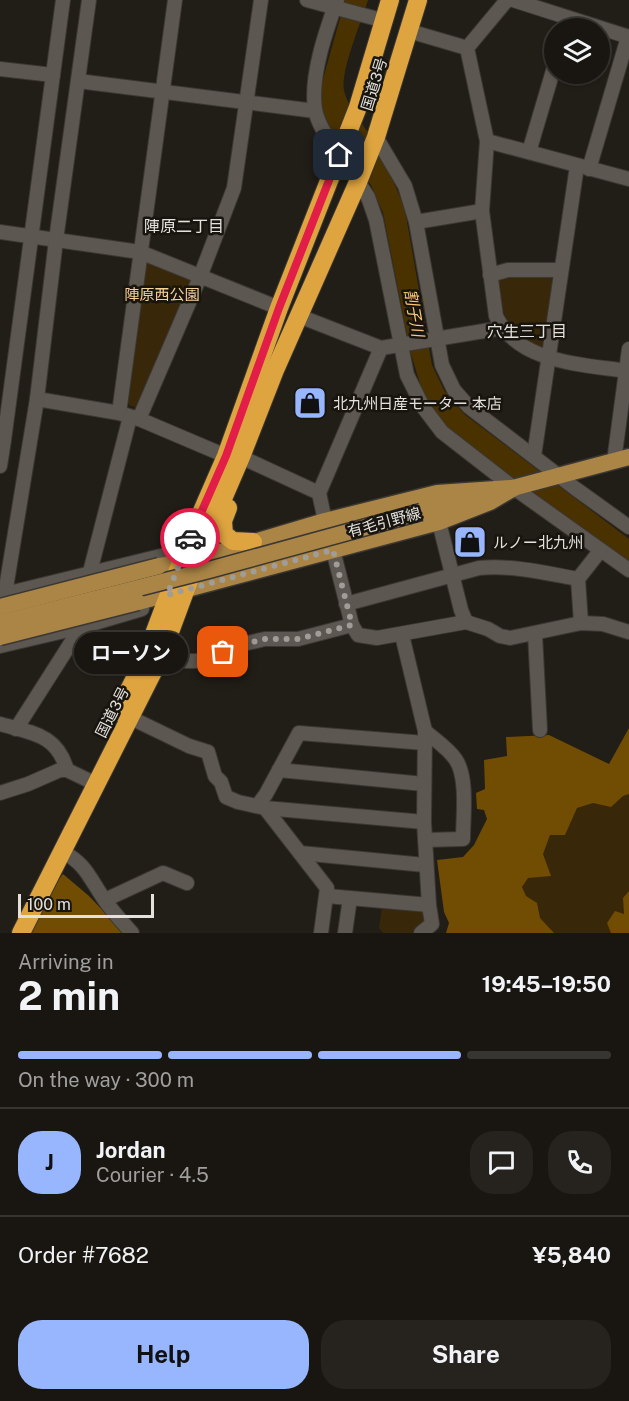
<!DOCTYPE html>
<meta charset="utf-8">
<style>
:root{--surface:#191611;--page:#26231f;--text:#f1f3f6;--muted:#9f9f9f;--line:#373531;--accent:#97b6fd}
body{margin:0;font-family:"Public Sans","Noto Sans JP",sans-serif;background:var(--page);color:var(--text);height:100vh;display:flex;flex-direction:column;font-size:22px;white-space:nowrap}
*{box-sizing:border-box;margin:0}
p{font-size:20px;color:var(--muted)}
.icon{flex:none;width:33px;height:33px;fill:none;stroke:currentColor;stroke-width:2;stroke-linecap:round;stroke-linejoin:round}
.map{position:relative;height:933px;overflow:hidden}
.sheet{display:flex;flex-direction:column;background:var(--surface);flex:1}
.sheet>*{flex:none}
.buttons{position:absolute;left:544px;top:18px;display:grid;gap:12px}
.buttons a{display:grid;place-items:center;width:66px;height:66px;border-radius:50%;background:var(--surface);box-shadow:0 2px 4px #0004,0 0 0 2px var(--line);font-size:30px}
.scale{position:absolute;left:18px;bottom:15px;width:136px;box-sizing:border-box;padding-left:6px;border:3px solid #e4e1dd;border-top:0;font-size:16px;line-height:21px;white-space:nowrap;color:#e4e1dd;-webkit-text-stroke:4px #18140e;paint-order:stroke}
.pin{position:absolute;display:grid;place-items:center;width:51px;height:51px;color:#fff;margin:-26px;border-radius:12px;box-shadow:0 3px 9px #0006}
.courier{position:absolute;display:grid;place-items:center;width:60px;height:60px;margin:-30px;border:4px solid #e11d48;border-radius:50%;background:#fff;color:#222;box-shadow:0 2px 8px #0007}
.bubble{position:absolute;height:42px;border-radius:21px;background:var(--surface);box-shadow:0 2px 4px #0004,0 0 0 2px var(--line);font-size:20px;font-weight:700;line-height:42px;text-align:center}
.headline em{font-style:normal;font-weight:700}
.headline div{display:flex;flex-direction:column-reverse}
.headline{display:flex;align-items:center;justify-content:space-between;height:102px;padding:0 18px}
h1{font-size:39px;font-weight:700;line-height:45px}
.bar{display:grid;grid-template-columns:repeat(4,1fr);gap:9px 6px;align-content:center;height:72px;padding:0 18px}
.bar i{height:8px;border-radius:4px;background:var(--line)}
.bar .current{background:var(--accent)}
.bar p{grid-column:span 4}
.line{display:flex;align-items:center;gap:15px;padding:0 18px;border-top:2px solid var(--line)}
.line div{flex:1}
.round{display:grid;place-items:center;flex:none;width:63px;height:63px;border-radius:24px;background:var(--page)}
.action{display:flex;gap:12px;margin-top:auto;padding:12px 18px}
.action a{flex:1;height:69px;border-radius:24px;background:var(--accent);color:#111;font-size:24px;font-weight:700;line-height:69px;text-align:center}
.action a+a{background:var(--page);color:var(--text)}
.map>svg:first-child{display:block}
</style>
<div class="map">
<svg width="629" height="933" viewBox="0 0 629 933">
<rect width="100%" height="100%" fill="#211d17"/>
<!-- green -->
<g fill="#382708">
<path d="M148,261l42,16 1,6 -51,121 -4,3 -6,-1 -4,-7 18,-135z"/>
<path d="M519,273h34l2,5 -10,69 -4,2c-36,-24 -36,-25 -44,-67l3,-4z"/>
<path d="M629,728v205h-105l-5,-79 34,-50 43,-11z"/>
<path d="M382,906l44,5 3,7 -14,15h-32l-4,-5z"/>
</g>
<!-- forest -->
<g fill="#704d02">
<path d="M629,728v66l-6,2 -12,11 -18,-4 -16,5 -12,27h-15l-7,19 8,22 -23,2 -6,9 4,9 11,7 3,15 14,15h-108l3,-10 -5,-11 -7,-52 26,-3 11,-12 13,-26 -3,-9 -7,-1 -1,-16 9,-4 -1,-29 23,-4 -1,-19 43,-2 60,29z"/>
<path d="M63,874l26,22 35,37h-99l15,-28z"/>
<path d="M629,891v42h-18l-4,-10 8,-12 9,3 -1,-16z"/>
</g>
<!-- water -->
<path fill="#4a3100" d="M345,0h23c-6,20 -28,72 -24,90 4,19 21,35 30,52 11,22 23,45 31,68l27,155 12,25 20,24 165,125v23l-88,-63 -91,-69 -19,-24 -10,-19 -10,-33 -28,-141 -12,-28 -39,-54 -10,-21 -2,-20z"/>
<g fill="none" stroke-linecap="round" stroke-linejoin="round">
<!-- minor casing -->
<g stroke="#3b3734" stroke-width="16">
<g id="minor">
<path d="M307,0l78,21"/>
<path d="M337,0c-11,31 -27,76 -22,109 3,17 15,32 24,46"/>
<path d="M507,0l-40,48 20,93 -5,70 14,105c22,47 85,48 130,55"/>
<path d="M513,0l116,37"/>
<path d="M409,31l58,17"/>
<path d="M0,69l53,6"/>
<path d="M78,81l237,30"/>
<path d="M376,137l29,49 11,36 26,143 12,25 15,17 107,82 53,38"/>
<path d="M487,141l142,38"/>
<path d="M529,152l26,-88"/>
<path d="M589,169l39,-132"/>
<path d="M358,182l10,15 8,23 31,155 16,32 19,25 72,56 115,82"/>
<path d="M416,222l66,-11"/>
<path d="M0,232l140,20 139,56"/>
<path d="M490,275l18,-5h53"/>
<path d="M299,316l82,32 121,-20"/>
<path d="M37,399l82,14 20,6 87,37"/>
<path d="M119,413l56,-413"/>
<path d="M139,419l61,-142 34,-89 27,-188"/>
<path d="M4,440l59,-440"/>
<path d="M0,441l4,-1 -4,26"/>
<path d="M534,456l43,-290"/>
<path d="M241,457l78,36"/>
<path d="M614,461l15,-112"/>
<path d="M325,521l-6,-28 62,-145"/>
<path d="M439,522l22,88 5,12"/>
<path d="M333,550l19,75 6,10 19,3 89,-16 22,7 12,7 10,2 71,-15 22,1 26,8"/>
<path d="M5,594l168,-41 7,9"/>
<path d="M346,604l133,-36c34,-3 66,5 99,11"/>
<path d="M0,608l5,-14 32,-195 19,-159 33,-240"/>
<path d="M581,623l-3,-44 22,-28"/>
<path d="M535,634l5,96"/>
<path d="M0,646l81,-19 61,-18"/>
<path d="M161,656l24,5h11l11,-2 32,-14 26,-6h33l54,-14"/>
<path d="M129,717l60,29 19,6 7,24 6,6 5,15 12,5 27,6 159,14"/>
<path d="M0,724c32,9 57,10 67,46"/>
<path d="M16,729l65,-102 9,-55 40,-155"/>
<path d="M279,770l145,14"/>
<path d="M0,793l28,-9 32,-14h7l29,14"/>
<path d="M258,805l8,-11 33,-61 126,10"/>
<path d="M265,808l62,80 -6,45"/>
<path d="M425,840l38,-1c0,-21 5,-61 -7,-79 -7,-11 -21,-20 -31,-29"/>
<path d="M63,852c23,12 27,27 41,47 8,12 18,23 28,34"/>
<path d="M300,853l125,12"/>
<path d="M327,896l102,9 -5,-83 1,-91 -23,-96"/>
<path d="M105,900l58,-27 24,10"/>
<path d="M345,933l5,-35"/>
<path d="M421,933l11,-9 -3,-19"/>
</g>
</g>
<!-- major casing -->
<g stroke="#3b3734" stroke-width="19">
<g id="major">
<path d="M505,490l124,-33"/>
<path d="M421,512l54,-14"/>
<path d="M159,566l38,-7 128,-38 112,-28 73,-5"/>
<path d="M138,602l301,-80 51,-20 24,-14"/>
</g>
</g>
<!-- highway casing -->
<g stroke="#3b3734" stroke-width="20">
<g id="highway">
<path d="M228,508l-5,13 1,13 9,7 20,1"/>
<path d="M118,712l27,-54 44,-117 37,-85 53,-148 79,-201 32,-107"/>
<path d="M21,933l140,-277 36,-97 44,-102 34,-87 83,-188 18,-45 42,-137"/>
</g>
</g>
<!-- minor -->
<use href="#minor" stroke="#5c5750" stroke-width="14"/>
<!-- major -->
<use href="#major" stroke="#aa8546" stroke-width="16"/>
<!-- highway -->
<use href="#highway" stroke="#dea43f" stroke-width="18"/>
<!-- major-bridge casing -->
<g stroke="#3b3734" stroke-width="19" stroke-linecap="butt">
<g id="major-bridge">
<path d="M0,607l159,-41"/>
<path d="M0,623l209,-53 212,-58"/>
<path d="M0,637l138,-35"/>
</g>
</g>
<!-- major-bridge -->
<use href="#major-bridge" stroke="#aa8546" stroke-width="16"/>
</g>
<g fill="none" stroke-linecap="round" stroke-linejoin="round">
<!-- done -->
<path stroke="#a09c98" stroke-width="6" stroke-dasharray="0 10.8" d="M190,538l-23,57 166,-45 19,75 -54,14h-33l-26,6 -16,7"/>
<!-- route -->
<path stroke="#e11d48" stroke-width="8" d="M190,538l36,-82 53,-148 60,-153"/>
</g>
<!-- icons -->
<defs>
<g id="shop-square" transform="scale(1.725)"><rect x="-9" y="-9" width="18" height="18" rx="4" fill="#97b6fd" stroke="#18140e"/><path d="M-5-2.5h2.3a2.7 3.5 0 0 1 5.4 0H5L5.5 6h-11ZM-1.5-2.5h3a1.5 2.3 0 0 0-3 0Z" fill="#111"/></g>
</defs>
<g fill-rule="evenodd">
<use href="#shop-square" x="310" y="403"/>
<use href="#shop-square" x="470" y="542"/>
</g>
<g text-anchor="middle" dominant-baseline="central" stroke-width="5" stroke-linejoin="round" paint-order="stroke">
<!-- street labels -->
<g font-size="15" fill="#e4e1dd" stroke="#18140e">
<text transform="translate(374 84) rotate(-73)">国道3号</text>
<text transform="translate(384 522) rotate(-15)">有毛引野線</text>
<text transform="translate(112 712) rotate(-63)">国道3号</text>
</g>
<!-- park labels -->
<g font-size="15" fill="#f9d297" stroke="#18140e">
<text x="162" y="294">陣原西公園</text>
</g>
<!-- poi labels -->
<g font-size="15" fill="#e4e1dd" stroke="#18140e" text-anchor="start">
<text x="333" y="403">北九州日産モーター 本店</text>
<text x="493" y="542">ルノー北九州</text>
</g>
<!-- neighbourhood labels -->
<g font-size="16" fill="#e4e1dd" stroke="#18140e">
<text x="184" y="226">陣原二丁目</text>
<text x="527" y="331">穴生三丁目</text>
</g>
<!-- water labels -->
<g font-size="16" font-style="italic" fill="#fac774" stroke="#18140e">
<text transform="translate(414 313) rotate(80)">割子川</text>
</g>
</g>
</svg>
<div class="buttons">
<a><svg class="icon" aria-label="layers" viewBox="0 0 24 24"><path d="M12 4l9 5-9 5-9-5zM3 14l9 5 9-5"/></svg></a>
</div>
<div class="scale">100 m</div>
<div class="pin" style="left:223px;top:652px;background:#ea580c"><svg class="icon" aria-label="bag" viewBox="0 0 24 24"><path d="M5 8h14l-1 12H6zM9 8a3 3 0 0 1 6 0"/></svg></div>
<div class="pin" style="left:339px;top:155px;background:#1f2937"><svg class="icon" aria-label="home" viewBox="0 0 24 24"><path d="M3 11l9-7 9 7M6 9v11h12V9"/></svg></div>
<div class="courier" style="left:190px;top:538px"><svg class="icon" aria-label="car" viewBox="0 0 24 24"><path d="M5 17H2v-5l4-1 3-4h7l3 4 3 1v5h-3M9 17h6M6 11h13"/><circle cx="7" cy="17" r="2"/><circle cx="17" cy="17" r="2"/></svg></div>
<div class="bubble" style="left:74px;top:632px;width:114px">ローソン</div>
</div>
<section class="sheet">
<div class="headline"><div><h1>2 min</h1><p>Arriving in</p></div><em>19:45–19:50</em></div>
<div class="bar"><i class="current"></i><i class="current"></i><i class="current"></i><i></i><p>On the way · 300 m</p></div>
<div class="line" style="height:108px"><b class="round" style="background:var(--accent);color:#111">J</b><div><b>Jordan</b><p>Courier · 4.5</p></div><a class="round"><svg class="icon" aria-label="chat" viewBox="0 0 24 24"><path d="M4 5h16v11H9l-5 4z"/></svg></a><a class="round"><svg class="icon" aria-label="phone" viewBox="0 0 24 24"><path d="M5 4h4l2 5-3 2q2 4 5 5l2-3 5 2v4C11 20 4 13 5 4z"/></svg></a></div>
<div class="line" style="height:78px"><div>Order #7682</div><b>¥5,840</b></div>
<div class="action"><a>Help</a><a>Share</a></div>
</section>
